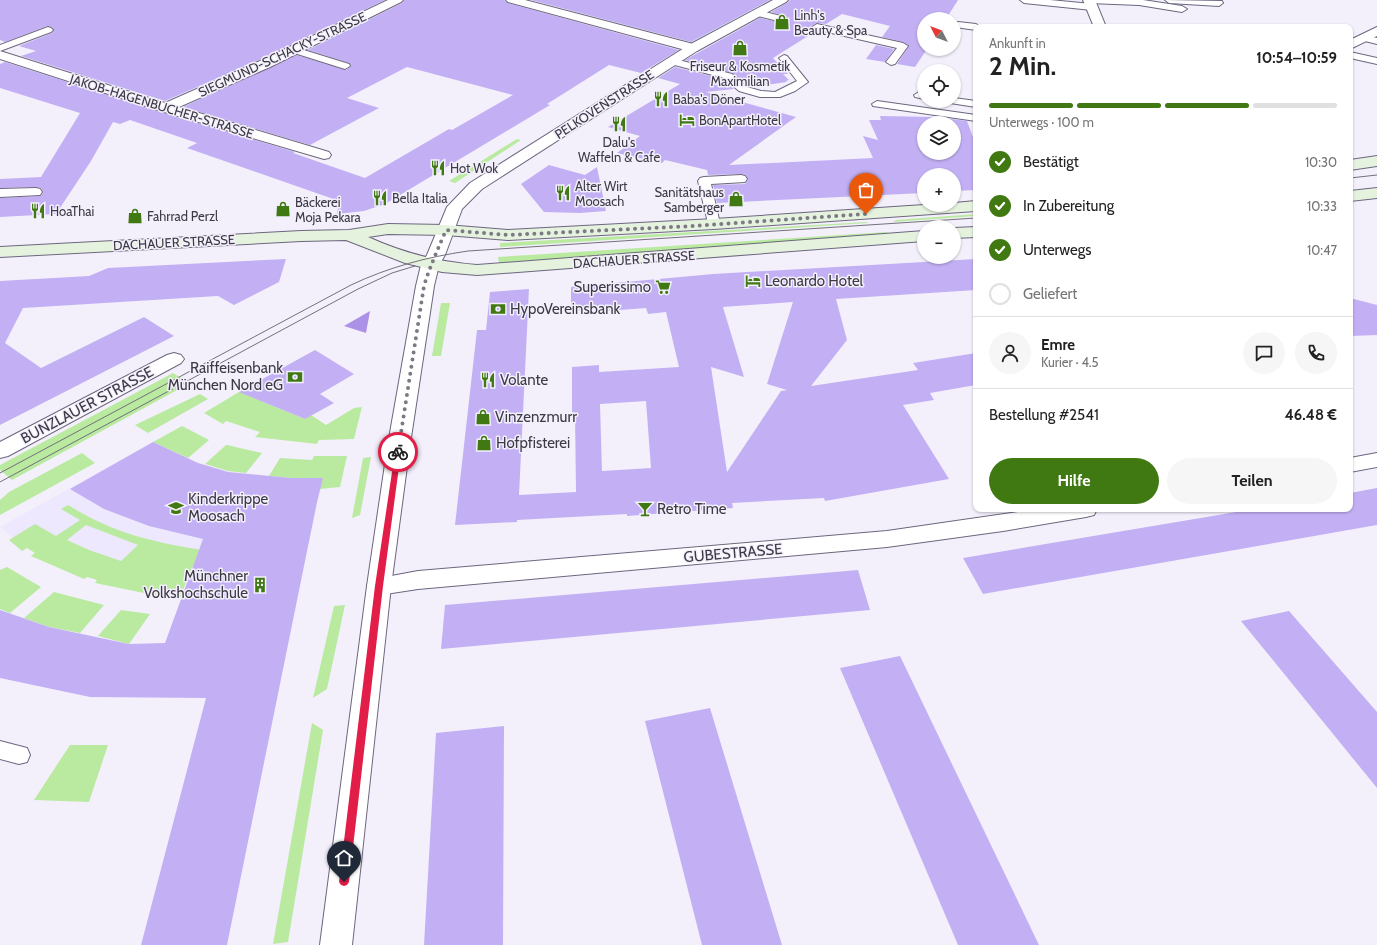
<!DOCTYPE html>
<html lang="de">
<meta charset="utf-8">
<style>
:root{--surface:#fff;--page:#f6f6f6;--text:#222;--muted:#767676;--line:#e0e0e0;--accent:#407911}
body{margin:0;font-family:Cabin,sans-serif;background:var(--page);color:var(--text);height:100vh;display:flex;flex-direction:column;font-size:15px;white-space:nowrap}
*{box-sizing:border-box;margin:0}
p{font-size:13px;color:var(--muted)}
.icon{flex:none;width:22px;height:22px;fill:none;stroke:currentColor;stroke-width:2;stroke-linecap:round;stroke-linejoin:round}
.map{position:relative;flex:1;overflow:hidden}
.side{position:absolute;left:973px;top:24px;width:380px;height:488px;display:flex;flex-direction:column;background:var(--surface);border-radius:8px;box-shadow:0 1px 3px #0004}
.side>*{flex:none}
.needle{width:26px;rotate:312deg}
.buttons{position:absolute;left:917px;top:12px;display:grid;gap:8px}
.buttons a{display:grid;place-items:center;width:44px;height:44px;border-radius:50%;background:var(--surface);box-shadow:0 1px 3px #0004;font-size:20px}
.pin{position:absolute;display:grid;place-items:center;width:34px;height:34px;color:#fff;margin:-41px -17px;border-radius:50% 50% 50% 0;rotate:-45deg;box-shadow:0 0 4px #0007}
.pin .icon{rotate:45deg}
.courier{position:absolute;display:grid;place-items:center;width:40px;height:40px;margin:-20px;border:3px solid #e11d48;border-radius:50%;background:#fff;color:#222;box-shadow:0 1px 5px #0007}
.overview em{font-style:normal;font-weight:700}
.overview div{display:flex;flex-direction:column-reverse}
.overview{display:flex;align-items:center;justify-content:space-between;height:68px;padding:0 16px}
h1{font-size:26px;font-weight:700;line-height:30px}
.bar{display:grid;grid-template-columns:repeat(4,1fr);gap:6px 4px;align-content:center;height:48px;padding:0 16px}
.bar i{height:5px;border-radius:3px;background:var(--line)}
.bar .active{background:var(--accent)}
.bar p{grid-column:span 4}
.line{display:flex;align-items:center;gap:10px;padding:0 16px;border-top:1px solid var(--line)}
.line div{flex:1}
.round{display:grid;place-items:center;flex:none;width:42px;height:42px;border-radius:21px;background:var(--page)}
ol{padding:0 16px;list-style:none}
li{display:flex;align-items:center;gap:12px;height:44px}
li p{margin-inline-start:auto}
li .icon{padding:4px;border-radius:50%;background:var(--accent);color:#fff;stroke-width:4}
li:last-child{color:var(--muted)}
li i{width:22px;height:22px;border:2px solid var(--line);border-radius:50%}
.action{display:flex;gap:8px;margin-top:auto;padding:8px 16px}
.action a{flex:1;height:46px;border-radius:24px;background:var(--accent);color:#fff;font-size:16px;font-weight:700;line-height:46px;text-align:center}
.action a+a{background:var(--page);color:var(--text)}
.map>svg:first-child{display:block}
</style>
<div class="map">
<svg width="1377" height="945" viewBox="0 0 1377 945">
<rect width="100%" height="100%" fill="#f3f0fc"/>
<!-- built -->
<path fill="#ede8fe" d="M153,442l45,21 30,8 63,7h32l-13,60 -77,6 -85,48 -135,-54 -13,-11z"/>
<!-- green -->
<g fill="#b9ea9f" fill-rule="evenodd">
<path d="M517,139l4,1 -66,43 -6,-2z"/>
<path d="M976,214v2l-83,6 3,-2z"/>
<path d="M867,222l1,1 -368,24v-4z"/>
<path d="M887,232l1,2 -389,29 -1,-6z"/>
<path d="M441,303h9l-9,53h-9z"/>
<path d="M173,373l17,10 -178,97 -12,-10v-5z"/>
<path d="M244,389l19,13 42,17 6,-4 15,10 28,-17 8,-1 -8,32 -35,1 -2,4 -62,-7 5,-5 -34,-11 -3,3 -19,-11z"/>
<path d="M200,394l8,5 -60,34 -13,-8z"/>
<path d="M182,426l27,14 -21,18 -35,-16z"/>
<path d="M226,445h1l35,8 -16,20 -18,-2 -23,-7z"/>
<path d="M82,453l13,10 -95,52v-15l9,-8z"/>
<path d="M314,456h33l-7,31 -20,2 -29,-11 -22,-2 11,-18 32,2z"/>
<path d="M371,457l-11,58 -8,3 11,-60z"/>
<path d="M68,505c51,32 95,39 154,48l-6,13 -24,1 -12,31 -31,-4 -54,-11 2,-3 -10,-3 -3,2 -53,-23 4,-3 -8,-5 -5,3 -13,-11 26,-16 21,12 24,-16 -19,-11zM86,525l52,20 -17,16 -32,-11 -22,-10z"/>
<path d="M7,567l34,20 -31,26 -10,-4v-39z"/>
<path d="M54,592l50,13 -24,28 -31,-6 -25,-9z"/>
<path d="M345,605l-18,84 -14,9 21,-92z"/>
<path d="M121,610l29,4 -21,30 -31,-8z"/>
<path d="M312,723l11,7 -35,212 -15,2z"/>
<path d="M70,745h38l-19,57 -55,-2z"/>
</g>
<!-- water -->
<path fill="#ac92e6" d="M370,311l-4,22 -22,-7z"/>
<!-- building -->
<g fill="#c3b0f4" fill-rule="evenodd">
<path d="M0,0h385l-126,60 -94,41 -144,-45 15,-5 -17,-5 33,-13 2,-3 -2,-3 -5,-1 -42,16 -5,-2z"/>
<path d="M404,0h100l4,3 171,47 -38,23 -32,-8 -62,39 3,1 -165,99 -21,7 -27,3 2,-13 -152,-53 10,-5 -67,-23 -10,4 -7,-2 -22,39 -35,53 -56,3v-19l40,-2 3,-3 -2,-5 -5,-1 -36,1v-9l41,-2 39,-64 -80,-25v-24l5,-2 156,50 134,40 -2,1 72,25 84,-49 3,1 61,-35 -106,-28 -60,31 32,10 -69,37 -127,-38 114,-52 49,15 5,-4 -2,-3 -41,-13 94,-47z"/>
<path d="M531,0h239l-79,42z"/>
<path d="M790,0h168l-12,19h-22v30h3l-12,18 -18,-3 12,-18 -6,-4 -21,-5 8,-11 -48,-12 -16,10 -9,-1 -6,3v2l5,3 -43,27 15,16h-5l6,6 -3,1 1,1 -35,5 -4,-1 -16,-13 -47,-13 75,-42 23,5 5,-4 -2,-3 -15,-4 16,-9z"/>
<path d="M876,45l18,4 -9,13 -19,-3z"/>
<path d="M675,67l48,12 11,10 -28,3 90,25 -67,48 144,-7 -10,-22 15,4 -9,-20h12l-1,-4 56,1 31,4 9,24v45l-22,1v-16h-30v18l-207,10 -4,-18 32,-1 3,-4 -2,-5 -5,-1 -33,1 -1,-5 -42,-10 -3,3 -45,-10 23,-17 -32,-9 72,-43 -22,-6zM924,123h30v30h-30z"/>
<path d="M549,165l36,10 12,-8 9,44 -26,2 -36,-1 -23,-28z"/>
<path d="M286,259l-7,23 -45,23 -16,-9 -195,12 -18,35 36,25 103,-51 30,19 -174,89v-144l89,-5 19,-8z"/>
<path d="M976,259v31l-140,9 11,41 -36,46 107,-16 -5,-7 63,-10v32l-46,8 4,7 -31,5 46,74 -124,22 -1,-3 -92,5 1,5 -106,8v-2l-110,6v2l-62,3 22,-195h9l4,-38 39,-3 -10,206 57,-3 -1,-80 -3,1v-46l27,-2v7l80,-5 -13,-55 -18,2 -2,-6 -40,3 -1,-3 -34,3v-24l142,-13zM793,302l-26,82 20,6 -6,1 -54,81 -16,-105 33,10 -21,-70zM646,401l5,67 -49,3 -2,-67z"/>
<path d="M1350,298l27,7v30l-27,1z"/>
<path d="M315,350l39,24 -34,20 14,9 -29,16 -66,-27z"/>
<path d="M153,442l45,21 30,9 63,6h32l-6,24 -90,443h-86l65,-247 -116,-1 -90,-19v-68l49,17 80,17 36,-1 38,-104 -54,-13 -45,-17 -34,-20z"/>
<path d="M1377,488v37l-394,69 -20,-36 291,-49h96v-16z"/>
<path d="M858,570l12,40 -429,39 4,-44z"/>
<path d="M1289,611l88,101v76l-136,-167z"/>
<path d="M900,656l139,289h-81l-118,-277z"/>
<path d="M710,708l72,237h-80l-57,-224z"/>
<path d="M504,726l-1,219h-79l12,-212z"/>
</g>
<g fill="none" stroke-linecap="round" stroke-linejoin="round">
<!-- service casing -->
<g stroke="#6d667f" stroke-width="2">
<g id="service">
<path d="M1020,0h30l42,4 5,3 -5,3 -68,-7z"/>
<path d="M1085,0h58l39,6 5,3 -5,3 -43,-7 -50,-2z"/>
<path d="M1165,0l57,1 1,2 -4,3 -50,-3z"/>
<path d="M757,10l28,7 2,2 -5,3 -28,-7 -2,-2 2,-2z"/>
<path d="M958,22l18,2 5,3h-5v3l-21,-3 -1,-3z"/>
<path d="M817,24l86,19 5,3 -13,18 -4,1 -5,-3 11,-14 -83,-19 -2,-2z"/>
<path d="M48,27l3,1 2,2 -2,2 -51,19v-6z"/>
<path d="M1364,35l13,3v6l-16,-4 -2,-2z"/>
<path d="M294,47l55,17 1,2 -5,3 -54,-17 -2,-2z"/>
<path d="M1350,52l27,6v6l-27,-6z"/>
<path d="M784,55l3,1 21,26 -13,9 -15,6h-20l-21,-6 -15,-13 -57,-15 -1,-2 5,-3 61,16 15,13 14,4 14,1 22,-11 -18,-23z"/>
<path d="M919,92l5,1v6l-9,-2 -1,-2z"/>
<path d="M954,98l22,3v6l-26,-4 -1,-2h5z"/>
<path d="M877,101l99,14v6l-103,-15 -1,-2z"/>
<path d="M741,175l4,1 2,3 -2,3 -34,2 9,40 -1,3h-10l-11,-46 2,-3 4,-1z"/>
<path d="M36,188l4,1 2,3 -2,3 -40,2v-8z"/>
<path d="M0,741l27,7 3,7 -3,7 -8,2 -19,-5z"/>
</g>
</g>
<!-- minor casing -->
<g stroke="#6d667f" stroke-width="2">
<g id="minor">
<path d="M388,0h15l-2,2 -131,65 -91,40 150,45 2,3 -2,3 -5,1 -163,-48 -161,-52v-8l165,52 95,-42z"/>
<path d="M506,0h19l172,45 2,3 -2,3h-8l-181,-49z"/>
<path d="M1083,0h12l11,27h-12z"/>
<path d="M1377,27v9l-27,13v-9z"/>
<path d="M174,353l7,2 3,4 -3,4 -173,93 -8,2v-16l167,-87z"/>
<path d="M1377,453v14l-27,5v-14z"/>
<path d="M1038,509h59l-3,6 -8,2 -83,14 -116,16 -469,42 -39,6 -9,-3 -3,-6 3,-6 48,-9 469,-40z"/>
</g>
</g>
<!-- tertiary casing -->
<g stroke="#6d667f" stroke-width="2">
<path id="tertiary" d="M773,0h15l-2,2 -89,49 -215,138 -20,20 -17,46 -6,10 -5,21 -24,158 -19,142 -39,359h-32l47,-359 21,-142 28,-158 5,-21 6,-10 20,-48 23,-24 219,-138z"/>
</g>
<!-- secondary casing -->
<g stroke="#6d667f" stroke-width="2">
<g id="secondary">
<path d="M1377,156v10l-27,4v-10z"/>
<path d="M1377,188v10l-27,3v-10z"/>
<path d="M976,201v10l-262,18 -206,11 -62,-5 -58,-1 -20,3c35,16 70,25 109,28l447,-34v10l-447,34 -35,-3 -37,-9 -59,-23 -45,1 -301,16v-10l301,-16 48,-1 39,-6 58,1 62,5 206,-11 210,-14h30v-2z"/>
<path d="M976,227v10l-22,1v-10z"/>
</g>
</g>
<!-- service -->
<use href="#service" fill="#fff" fill-rule="evenodd"/>
<!-- minor -->
<use href="#minor" fill="#fff" fill-rule="evenodd"/>
<!-- tertiary -->
<use href="#tertiary" fill="#fff" fill-rule="evenodd"/>
<!-- secondary -->
<use href="#secondary" fill="#e5f3de" fill-rule="evenodd"/>
<!-- tram -->
<g stroke="#73707b" stroke-width="1">
<path d="M1350,178l27,-3"/>
<path d="M0,473l351,-188c38,-18 76,-28 117,-34l508,-33"/>
<path d="M0,482l358,-193 34,-16 23,-7"/>
</g>
</g>
<!-- route -->
<path fill="#e11d48" d="M398,450l3,2 -18,134 -34,296 -2,3 -3,1 -3,-1 -2,-3 36,-296 20,-134z"/>
<g fill="none" stroke-linecap="round" stroke-linejoin="round">
<!-- done -->
<path stroke="#7d7a85" stroke-width="4" stroke-dasharray="0 7.2" d="M398,452l26,-166c6,-20 14,-37 22,-56l62,5 186,-9 172,-12"/>
</g>
<!-- icons -->
<defs>
<g id="shop-bare" transform="scale(1.2)"><path d="M-5-2.5h2.3a2.7 3.5 0 0 1 5.4 0H5L5.5 6h-11ZM-1.5-2.5h3a1.5 2.3 0 0 0-3 0Z" fill="#407911" stroke="#f3f0fc" stroke-width="2.5" paint-order="stroke"/></g>
<g id="restaurant-bare" transform="scale(1.2)"><path d="M-5-6h1v4h1v-4h1v4h1v-4h1v5L-1.5 .5V6h-2V.5L-5-1ZM5-6V6H3V1.5H1.5Q1.5-4 5-6Z" fill="#407911" stroke="#f3f0fc" stroke-width="2.5" paint-order="stroke"/></g>
<g id="hotel-bare" transform="scale(1.2)"><path d="M-6-4.5h1.5V1H6V5H4.5V3h-9V5H-6ZM-4 0a1.8 1.8 0 1 1 3.6 0ZM.5 0V-2.5h3Q6-2.5 6 0Z" fill="#407911" stroke="#f3f0fc" stroke-width="2.5" paint-order="stroke"/></g>
<g id="supermarket-bare" transform="scale(1.2)"><path d="M-6-5.5h2.5l.6 2H6L4.5 2H-2.5L-4.4-4H-6ZM-1.5 3.2a1.3 1.3 0 1 0 .1 0ZM3 3.2a1.3 1.3 0 1 0 .1 0Z" fill="#407911" stroke="#f3f0fc" stroke-width="2.5" paint-order="stroke"/></g>
<g id="bank-bare" transform="scale(1.2)"><path d="M-6-4H6V4H-6ZM0-2.3a2.3 2.3 0 1 0 0 4.6a2.3 2.3 0 1 0 0-4.6Z" fill="#407911" stroke="#f3f0fc" stroke-width="2.5" paint-order="stroke"/></g>
<g id="school-bare" transform="scale(1.2)"><path d="M0-5L7-2L0 1L-7-2ZM-4 1L0 2.5L4 1V4Q0 6-4 4Z" fill="#407911" stroke="#f3f0fc" stroke-width="2.5" paint-order="stroke"/></g>
<g id="bar-bare" transform="scale(1.2)"><path d="M-6-5H6L.8 .8V4.5H3.5V6h-7V4.5H-.8V.8Z" fill="#407911" stroke="#f3f0fc" stroke-width="2.5" paint-order="stroke"/></g>
<g id="building-bare" transform="scale(1.2)"><path d="M-4-6H4V6H1V3H-1V6H-4ZM-2.5-4.3h1.7v1.8h-1.7ZM.8-4.3h1.7v1.8H.8ZM-2.5-1h1.7V.8h-1.7ZM.8-1h1.7V.8H.8Z" fill="#407911" stroke="#f3f0fc" stroke-width="2.5" paint-order="stroke"/></g>
</defs>
<g fill-rule="evenodd">
<use href="#shop-bare" x="782" y="22"/>
<use href="#shop-bare" x="740" y="48"/>
<use href="#restaurant-bare" x="661" y="99"/>
<use href="#hotel-bare" x="687" y="120"/>
<use href="#restaurant-bare" x="619" y="124"/>
<use href="#restaurant-bare" x="438" y="168"/>
<use href="#restaurant-bare" x="563" y="193"/>
<use href="#restaurant-bare" x="380" y="198"/>
<use href="#shop-bare" x="736" y="199"/>
<use href="#shop-bare" x="283" y="209"/>
<use href="#restaurant-bare" x="38" y="211"/>
<use href="#shop-bare" x="135" y="216"/>
<use href="#hotel-bare" x="753" y="281"/>
<use href="#supermarket-bare" x="663" y="287"/>
<use href="#bank-bare" x="498" y="309"/>
<use href="#bank-bare" x="295" y="377"/>
<use href="#restaurant-bare" x="488" y="380"/>
<use href="#shop-bare" x="483" y="417"/>
<use href="#shop-bare" x="484" y="443"/>
<use href="#school-bare" x="176" y="508"/>
<use href="#bar-bare" x="645" y="509"/>
<use href="#building-bare" x="260" y="585"/>
</g>
<g text-anchor="middle" dominant-baseline="central" stroke-width="3" stroke-linejoin="round" paint-order="stroke">
<!-- far-poi labels -->
<g font-size="13" fill="#3d3a45" stroke="#f3f0fc" text-anchor="start">
<text x="794" y="15">Linh's<tspan x="794" dy="15">Beauty &amp; Spa</tspan></text>
<text x="740" y="66" text-anchor="middle">Friseur &amp; Kosmetik<tspan x="740" dy="15">Maximilian</tspan></text>
<text x="673" y="99">Baba's Döner</text>
<text x="699" y="120">BonApartHotel</text>
<text x="619" y="142" text-anchor="middle">Dalu's<tspan x="619" dy="15">Waffeln &amp; Cafe</tspan></text>
<text x="450" y="168">Hot Wok</text>
<text x="575" y="186">Alter Wirt<tspan x="575" dy="15">Moosach</tspan></text>
<text x="724" y="192" text-anchor="end">Sanitätshaus<tspan x="724" dy="15">Samberger</tspan></text>
<text x="392" y="198">Bella Italia</text>
<text x="295" y="202">Bäckerei<tspan x="295" dy="15">Moja Pekara</tspan></text>
<text x="50" y="211">HoaThai</text>
<text x="147" y="216">Fahrrad Perzl</text>
</g>
<!-- far-street labels -->
<g font-size="13" fill="#3d3a45" stroke="#f3f0fc">
<text transform="translate(282 54) rotate(-25)">SIEGMUND-SCHACKY-STRASSE</text>
<text transform="translate(604 104) rotate(-33)">PELKOVENSTRASSE</text>
<text transform="translate(162 106) rotate(17)">JAKOB-HAGENBUCHER-STRASSE</text>
<text transform="translate(174 242) rotate(-3)">DACHAUER STRASSE</text>
<text transform="translate(634 259) rotate(-4)">DACHAUER STRASSE</text>
</g>
<!-- poi labels -->
<g font-size="15" fill="#3d3a45" stroke="#f3f0fc" text-anchor="start">
<text x="765" y="281">Leonardo Hotel</text>
<text x="651" y="287" text-anchor="end">Superissimo</text>
<text x="510" y="309">HypoVereinsbank</text>
<text x="283" y="368" text-anchor="end">Raiffeisenbank<tspan x="283" dy="17">München Nord eG</tspan></text>
<text x="500" y="380">Volante</text>
<text x="495" y="417">Vinzenzmurr</text>
<text x="496" y="443">Hofpfisterei</text>
<text x="188" y="499">Kinderkrippe<tspan x="188" dy="17">Moosach</tspan></text>
<text x="657" y="509">Retro Time</text>
<text x="248" y="576" text-anchor="end">Münchner<tspan x="248" dy="17">Volkshochschule</tspan></text>
</g>
<!-- street labels -->
<g font-size="15" fill="#3d3a45" stroke="#f3f0fc">
<text transform="translate(87 405) rotate(-28)">BUNZLAUER STRASSE</text>
<text transform="translate(733 553) rotate(-5)">GUBESTRASSE</text>
</g>
</g>
</svg>
<div class="buttons">
<a><svg class="needle" viewBox="-14 -14 28 28"><path d="M0-13l5 13h-10z" fill="#e53935"/><path d="M0 13l5-13h-10z" fill="#767676"/></svg></a>
<a><svg class="icon" aria-label="locate" viewBox="0 0 24 24"><circle cx="12" cy="12" r="6"/><path d="M12 2v4M12 18v4M2 12h4M18 12h4"/></svg></a>
<a><svg class="icon" aria-label="layers" viewBox="0 0 24 24"><path d="M12 4l9 5-9 5-9-5zM3 14l9 5 9-5"/></svg></a>
<a>+</a>
<a>−</a>
</div>
<div class="pin" style="left:866px;top:214px;background:#ea580c"><svg class="icon" aria-label="bag" viewBox="0 0 24 24"><path d="M5 8h14l-1 12H6zM9 8a3 3 0 0 1 6 0"/></svg></div>
<div class="pin" style="left:344px;top:882px;background:#1f2937"><svg class="icon" aria-label="home" viewBox="0 0 24 24"><path d="M3 11l9-7 9 7M6 9v11h12V9"/></svg></div>
<div class="courier" style="left:398px;top:452px"><svg class="icon" aria-label="bike" viewBox="0 0 24 24"><circle cx="6" cy="16" r="4"/><circle cx="18" cy="16" r="4"/><path d="M6 16l4-8h5l3 8M10 8l3 8H6M13 5h3"/></svg></div>
<section class="side">
<div class="overview"><div><h1>2 Min.</h1><p>Ankunft in</p></div><em>10:54–10:59</em></div>
<div class="bar"><i class="active"></i><i class="active"></i><i class="active"></i><i></i><p>Unterwegs · 100 m</p></div>
<ol>
<li><svg class="icon" aria-label="check" viewBox="0 0 24 24"><path d="M5 12l5 5 9-10"/></svg>Bestätigt<p>10:30</p></li>
<li><svg class="icon" aria-label="check" viewBox="0 0 24 24"><path d="M5 12l5 5 9-10"/></svg>In Zubereitung<p>10:33</p></li>
<li><svg class="icon" aria-label="check" viewBox="0 0 24 24"><path d="M5 12l5 5 9-10"/></svg>Unterwegs<p>10:47</p></li>
<li><i></i>Geliefert</li>
</ol>
<div class="line" style="height:72px"><a class="round"><svg class="icon" aria-label="person" viewBox="0 0 24 24"><circle cx="12" cy="8" r="4"/><path d="M4 21q1-7 8-7t8 7"/></svg></a><div><b>Emre</b><p>Kurier · 4.5</p></div><a class="round"><svg class="icon" aria-label="chat" viewBox="0 0 24 24"><path d="M4 5h16v11H9l-5 4z"/></svg></a><a class="round"><svg class="icon" aria-label="phone" viewBox="0 0 24 24"><path d="M5 4h4l2 5-3 2q2 4 5 5l2-3 5 2v4C11 20 4 13 5 4z"/></svg></a></div>
<div class="line" style="height:52px"><div>Bestellung #2541</div><b>46.48 €</b></div>
<div class="action"><a>Hilfe</a><a>Teilen</a></div>
</section>
</div>
